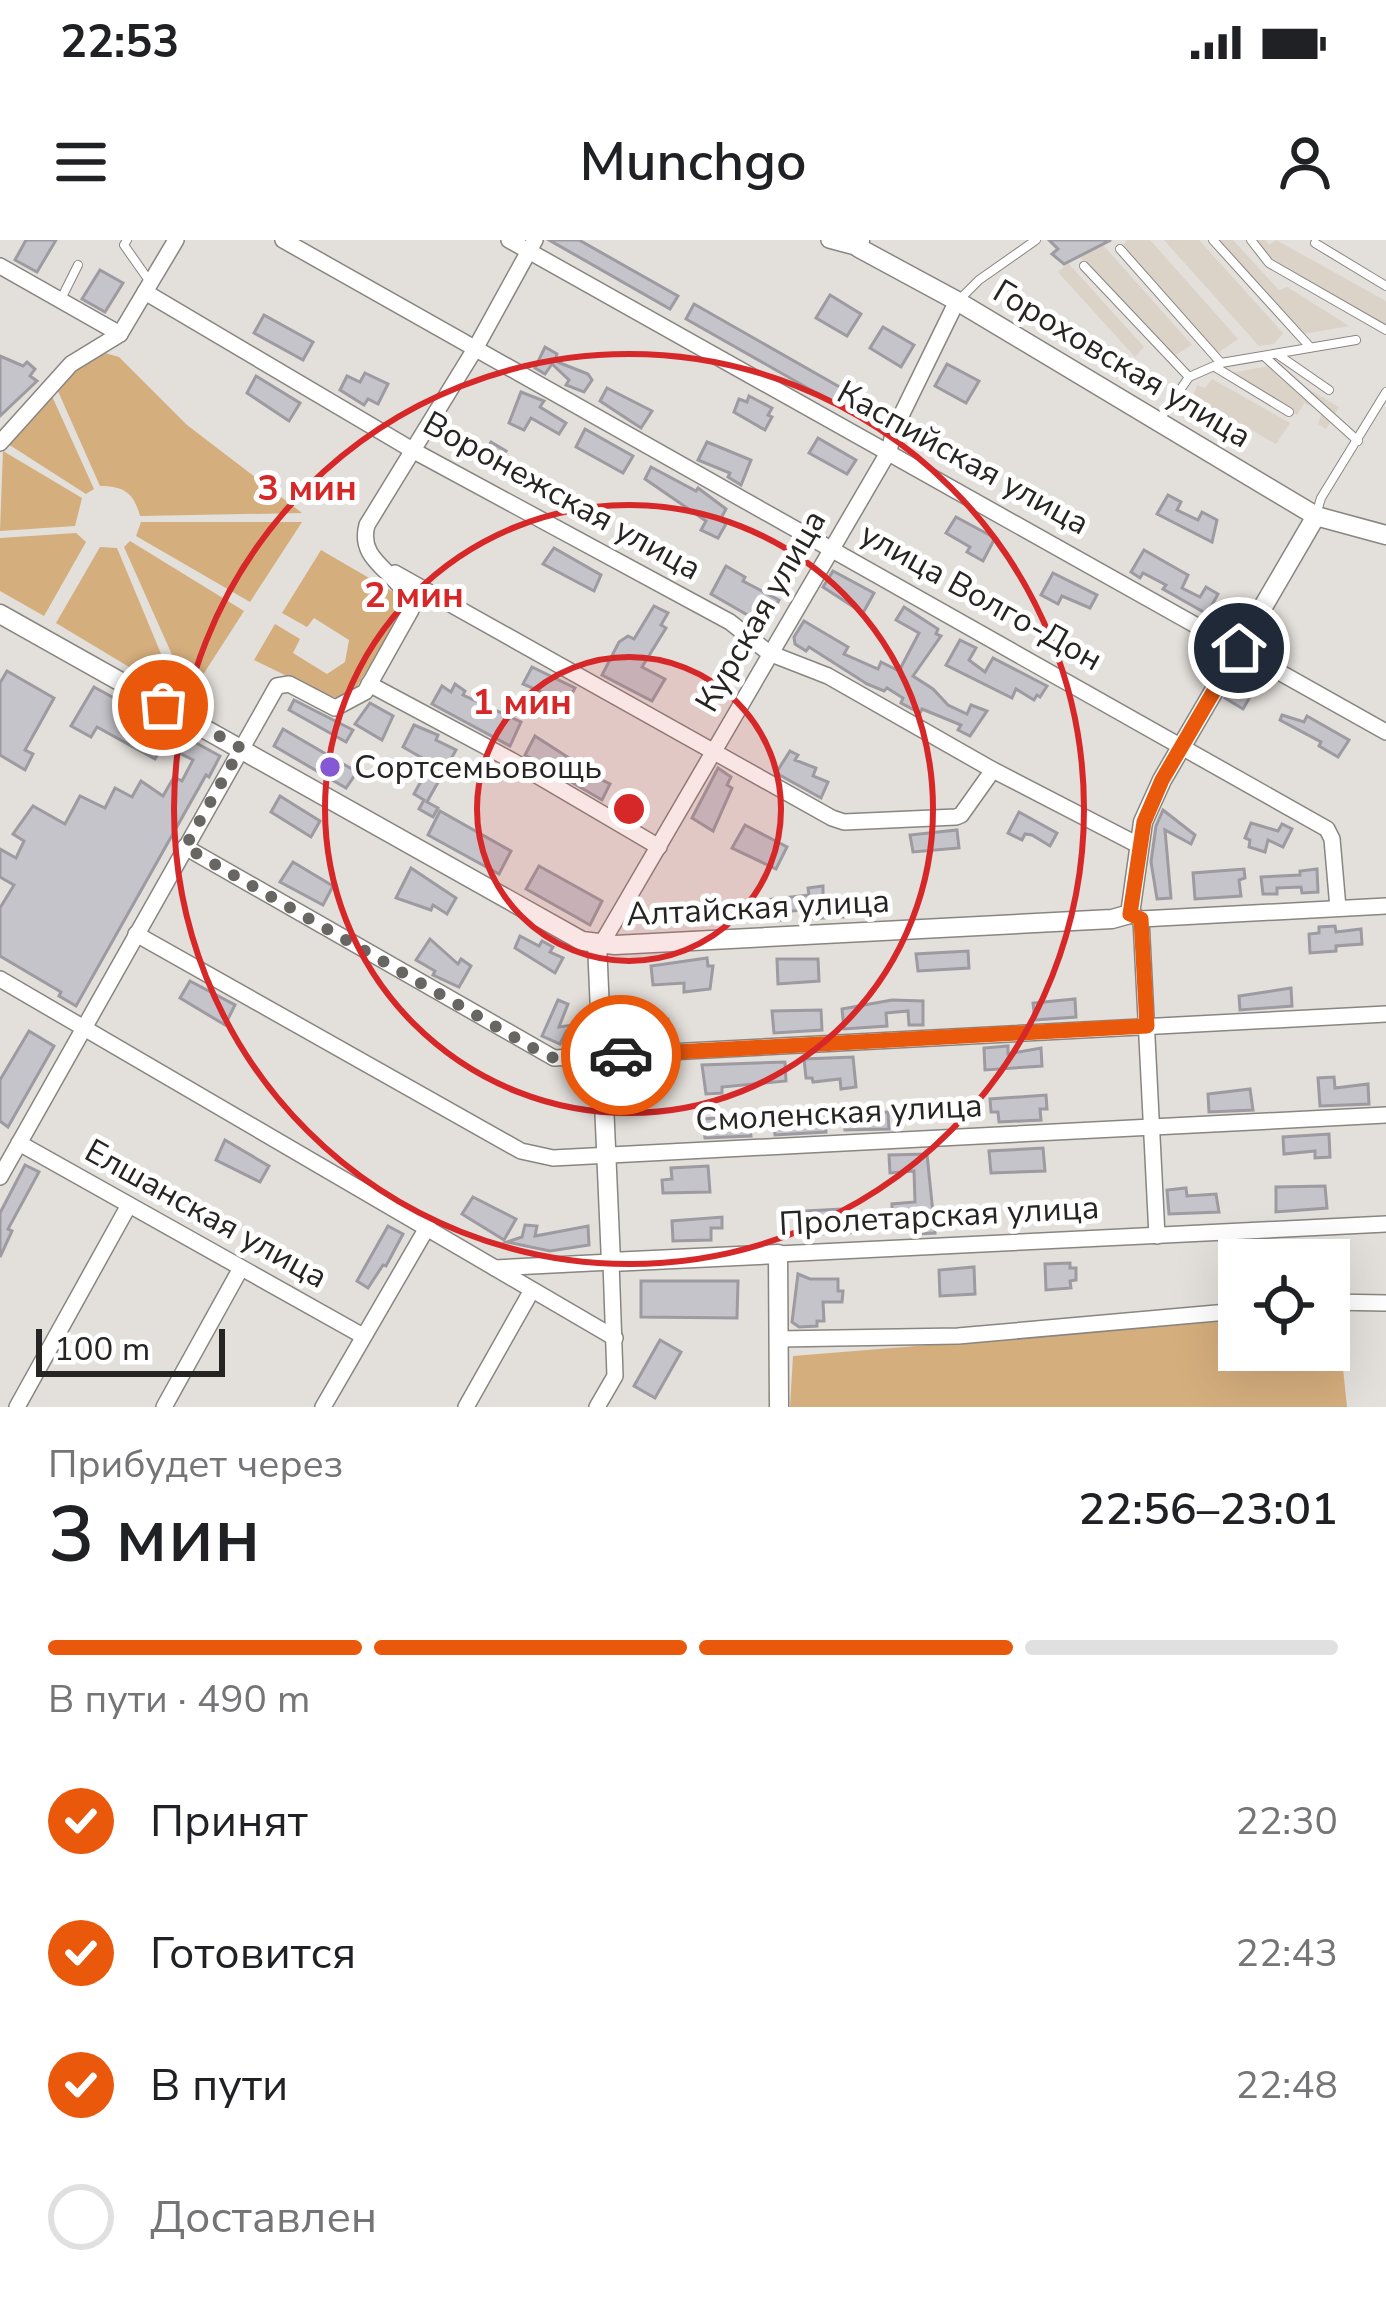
<!DOCTYPE html>
<html lang="ru">
<meta charset="utf-8">
<style>
:root{--surface:#fff;--page:#f6f6f6;--text:#202124;--muted:#757577;--line:#e0e0e0;--accent:#ea580c}
body{margin:0;font-family:"Nunito Sans",sans-serif;background:var(--page);color:var(--text);height:100vh;display:flex;flex-direction:column;font-size:45px;white-space:nowrap}
*{box-sizing:border-box;margin:0}
p{font-size:39px;color:var(--muted)}
.icon{flex:none;width:66px;height:66px;fill:none;stroke:currentColor;stroke-width:2;stroke-linecap:round;stroke-linejoin:round}
.map{position:relative;height:1167px;overflow:hidden}
.sheet{display:flex;flex-direction:column;background:var(--surface);flex:1}
.sheet>*{flex:none}
.buttons{position:absolute;left:1218px;top:999px;display:grid;gap:24px}
.buttons a{display:grid;place-items:center;width:132px;height:132px;border-radius:0px;background:var(--surface);box-shadow:0 12px 48px #0002;font-size:60px}
.scale{position:absolute;left:36px;bottom:30px;width:189px;box-sizing:border-box;padding-left:12px;border:6px solid #262523;border-top:0;font-size:33px;line-height:42px;white-space:nowrap;color:#262523;-webkit-text-stroke:9px #fff;paint-order:stroke}
.pin{position:absolute;display:grid;place-items:center;width:102px;height:102px;color:#fff;margin:-51px;border:6px solid #fff;border-radius:50%;box-shadow:0 3px 12px #0007}
.courier{position:absolute;display:grid;place-items:center;width:120px;height:120px;margin:-60px;border:9px solid #ea580c;border-radius:50%;background:#fff;color:#222;box-shadow:0 3px 15px #0007}
.overview em{font-style:normal;font-weight:600}
.overview div{display:flex;flex-direction:column-reverse}
.overview{display:flex;align-items:center;justify-content:space-between;height:204px;padding:0 48px}
h1{font-size:78px;font-weight:600;line-height:90px}
.bar{display:grid;grid-template-columns:repeat(4,1fr);gap:18px 12px;align-content:center;height:144px;padding:0 48px}
.bar i{height:15px;border-radius:9px;background:var(--line)}
.bar .selected{background:var(--accent)}
.bar p{grid-column:span 4}
ol{padding:0 48px;list-style:none}
li{display:flex;align-items:center;gap:36px;height:132px}
li p{margin-inline-start:auto}
li .icon{padding:12px;border-radius:50%;background:var(--accent);color:#fff;stroke-width:4}
li:last-child{color:var(--muted)}
li i{width:66px;height:66px;border:6px solid var(--line);border-radius:50%}
.status{display:flex;justify-content:space-between;align-items:center;height:84px;padding:0 60px;background:var(--surface);direction:ltr}
.status svg{height:33px;fill:currentColor}
header{display:flex;justify-content:space-between;align-items:center;height:156px;padding:0 48px;background:var(--surface);font-size:54px;font-weight:600}
.map>svg:first-child{display:block}
</style>
<div class="status"><b>22:53</b><svg viewBox="0 0 49 12"><path d="M0 12V9h3v3zM5 12V6h3v6zM10 12V3h3v9zM15 12V0h3v12zM26 1h20v11H26zM47 4h2v5h-2z"/></svg></div>
<header><svg class="icon" aria-label="menu" viewBox="0 0 24 24"><path d="M4 6h16M4 12h16M4 18h16"/></svg>Munchgo<svg class="icon" aria-label="person" viewBox="0 0 24 24"><circle cx="12" cy="8" r="4"/><path d="M4 21q1-7 8-7t8 7"/></svg></header>
<div class="map">
<svg width="1386" height="1167" viewBox="0 0 1386 1167">
<rect width="100%" height="100%" fill="#e3dfda"/>
<!-- built -->
<g fill="#dbd2c8">
<path d="M1127,0h23l88,99 -21,14 -95,-105z"/>
<path d="M1164,0h35l84,93 -9,11 -15,2z"/>
<path d="M1217,0h16l46,50 8,-3 62,39 -46,8z"/>
<path d="M1252,0h14l3,5 7,-5 110,61v26l-117,-66z"/>
<path d="M1103,5l89,100 -23,14 -89,-102z"/>
<path d="M1068,23l76,84 -9,10 -77,-85z"/>
<path d="M1269,126l70,41 -13,22 -8,-5 4,-12 -18,-9 -7,12 -66,-42z"/>
<path d="M1212,139l78,44 -14,21 -83,-47 4,-12 8,3z"/>
</g>
<!-- green -->
<g fill="#d5ae7d">
<path d="M105,113l14,4 68,68 115,88 -162,3c-6,-23 -16,-30 -40,-30l-43,-97 15,-19z"/>
<path d="M51,154l43,95 -8,5 -78,-50z"/>
<path d="M3,211l79,47 -7,28 -75,5z"/>
<path d="M141,282h161l-52,80 -114,-66z"/>
<path d="M76,293l10,9 -42,74 -44,-25v-53z"/>
<path d="M130,301l114,70 -54,84 -66,-148z"/>
<path d="M100,307l17,1 62,149 -123,-74z"/>
<path d="M321,310l79,46 -1,21 -46,76 -11,6 -16,-4 -72,-35 21,-36 25,15 -7,14 34,21 18,-12 4,-22 -35,-22 -7,9 -25,-14z"/>
<path d="M1337,1072l10,95h-557l3,-51 446,-36v30h90v-37z"/>
</g>
<!-- building -->
<g fill="#c5c4ca" stroke="#9d9ba1" stroke-width="3">
<path d="M26,0h30l-19,32 -22,-12z"/>
<path d="M549,0h30l99,56 -8,13z"/>
<path d="M1049,0h62l-47,24 -12,-10 6,-5z"/>
<path d="M100,30l23,13 -18,29 -23,-13z"/>
<path d="M830,55l31,19 -14,22 -31,-18z"/>
<path d="M694,64l179,102 -9,14 -178,-101z"/>
<path d="M264,75l49,27 -10,18 -49,-27z"/>
<path d="M883,87l31,18 -13,22 -31,-19z"/>
<path d="M545,107l12,7 -2,7 33,13 4,6 -8,12 -18,-7 3,-5 -17,-16 -7,10 -10,-6z"/>
<path d="M0,116l23,10 4,-4 8,7 -5,7 7,5 -37,35z"/>
<path d="M947,124l32,17 -13,22 -31,-17z"/>
<path d="M365,133l23,11 -10,20 -10,-5 -4,6 -24,-15 7,-14 13,6z"/>
<path d="M256,136l44,27 -11,18 -42,-28z"/>
<path d="M607,148l45,23 -11,17 -41,-27z"/>
<path d="M521,152l23,9 -4,6 26,16 -7,11 -28,-16 -7,12 -15,-7z"/>
<path d="M749,156l23,12 -4,7 4,2 -7,13 -31,-18 5,-13 8,3z"/>
<path d="M585,189l48,27 -10,17 -47,-26z"/>
<path d="M818,198l38,22 -9,14 -38,-21z"/>
<path d="M491,202l15,9 -4,6 29,15 -8,14 -12,-7 1,-3 -32,-14z"/>
<path d="M707,202l44,18 -10,25 -13,-8 2,-4 -32,-13z"/>
<path d="M651,227l45,24 2,-3 28,21 -6,11 6,4 -8,14 -17,-8 5,-9 -61,-42z"/>
<path d="M1168,255l13,7 -4,8 21,10 4,-8 15,8 -5,22 -55,-28z"/>
<path d="M956,277l39,21 -12,23 -16,-9 3,-5 -24,-14z"/>
<path d="M554,308l47,27 -7,16 -51,-27z"/>
<path d="M1144,310l44,25 -6,13 18,9 6,-10 12,7 -11,20 -44,-25 3,-4 -23,-12 -3,5 -9,-6z"/>
<path d="M726,326l19,11 -2,4 36,19 -14,25 -54,-31z"/>
<path d="M833,331l41,22 -11,20 -40,-26z"/>
<path d="M1053,333l44,22 -7,13 -28,-12 -4,8 -17,-9z"/>
<path d="M654,366l14,7 -7,12 5,3 -24,39 23,12 -13,22 -50,-26 17,-33 9,-6 6,3z"/>
<path d="M904,367l34,22 -2,5 5,2 -28,40 20,13 15,16 19,9 4,-9 16,6 -17,25 -12,-6 3,-5 -39,-16 -2,4 -19,-10 2,-5 -16,-10 -3,3 -17,-7 -58,-37 -3,4 -11,-7 -1,-7 10,-16 44,26 -4,7 34,15 3,-7 18,9 20,-38 -23,-13z"/>
<path d="M960,400l16,8 -7,12 16,12 8,-14 54,28 -7,11 -3,-2 -3,5 -18,-11 -4,9 -66,-33z"/>
<path d="M532,427l43,21 -8,15 -44,-19z"/>
<path d="M1243,428l18,10 -18,31 -18,-11z"/>
<path d="M7,431l47,27 -29,52 8,4 -8,16 -25,-15v-72z"/>
<path d="M455,444l10,7 -2,4 58,27 -11,24 -78,-42 10,-18 9,6z"/>
<path d="M94,447l126,69 -11,21 -3,-2 -130,231 -17,-10 2,-4 -61,-36v-48l14,-23 -14,-8v-28l16,9 8,-17 -11,-7 20,-28 32,18 15,-28 25,12 10,-20 17,9 9,-16 22,15 11,-19 8,4 11,-21 -30,-15 -8,14 -58,-32 -6,10 -20,-11z"/>
<path d="M294,460l59,30 -7,12 -57,-32z"/>
<path d="M370,463l23,13 -11,24 -27,-16z"/>
<path d="M1282,475l22,7 3,-6 42,24 -11,17 -19,-11 2,-4 -41,-22z"/>
<path d="M414,485l24,10 -2,5 20,10 -29,52 11,6 -5,9 -14,-8 5,-9 -10,-6 17,-31 -28,-16z"/>
<path d="M283,489l74,43 -11,16 -72,-42z"/>
<path d="M535,496l48,31 -1,3 28,14 -8,16 -77,-45z"/>
<path d="M790,511l8,4 -3,5 21,8 -3,8 15,6 -7,16 -45,-25z"/>
<path d="M718,528l13,9 -4,8 5,3 -19,43 -21,-13z"/>
<path d="M280,556l40,25 -9,16 -40,-25z"/>
<path d="M1163,570l32,25 -4,9 -26,-14 6,68 -14,1 -6,-37 5,-36z"/>
<path d="M440,571l71,40 -12,23 -71,-39z"/>
<path d="M1019,572l38,21 -7,13 -18,-11 -7,-1 -3,6 -14,-7z"/>
<path d="M1251,583l27,8 4,-7 10,5 -9,18 -15,-7 -3,12 -16,-5 1,-7 -5,-2z"/>
<path d="M745,585l42,22 -11,22 -44,-21z"/>
<path d="M957,590l2,18 -46,4 -3,-17z"/>
<path d="M293,622l40,24 -10,19 -43,-23z"/>
<path d="M539,626l63,35 -12,24 -64,-36z"/>
<path d="M411,628l45,30 -9,16 -14,-9 -2,5 -35,-12z"/>
<path d="M1244,629l1,9 -6,2 2,16 -46,3 -2,-26z"/>
<path d="M1317,629l1,23 -16,1 -1,-6 -24,1v6h-14l-2,-17 39,-2v-4z"/>
<path d="M823,646v13l35,-2 1,19 -54,3 -1,-9 -25,2 1,8 -15,1 -1,-21 45,-5 -1,-7z"/>
<path d="M1335,686l1,6 25,-3 1,15 -26,2v5l-26,2 -1,-19 10,-1v-6z"/>
<path d="M520,696l19,10 3,-5 11,6 -3,5 13,6 -8,15 -40,-25z"/>
<path d="M430,699l28,25 3,-5 10,7 -12,21 -26,-12 2,-4 -19,-11z"/>
<path d="M968,711l1,17 -51,3 -2,-17z"/>
<path d="M707,718l1,8h5l-3,23 -26,3v-9l-31,2 -2,-19z"/>
<path d="M777,719h41l1,22 -41,3z"/>
<path d="M190,741l45,24 -10,20 -45,-27z"/>
<path d="M1291,748l1,18 -52,4 -1,-14z"/>
<path d="M1075,759l1,18 -41,3 -2,-17z"/>
<path d="M558,760l10,4 -9,23 22,-3 1,17 -16,2 -1,-9 -5,10 -18,-8z"/>
<path d="M892,760l31,1v24h-14l-1,-14 -22,2 1,13 -43,3 -2,-20z"/>
<path d="M821,770l1,20 -48,3 -2,-22z"/>
<path d="M668,779l1,19 -51,3 -1,-19 15,-1v6l20,-1v-6z"/>
<path d="M29,791l25,15 -46,81 -8,-6v-41z"/>
<path d="M1008,806v8l33,-6 1,18 -57,4 -1,-22z"/>
<path d="M853,817l3,30 -15,2 -1,-10 -27,3 -1,-4h-6l-2,-19z"/>
<path d="M785,822l1,19 -64,6v6l-16,1 -4,-29z"/>
<path d="M1334,837l1,11 33,-4 1,20 -49,2 -2,-28z"/>
<path d="M1250,849l3,21 -44,2 -1,-18z"/>
<path d="M1046,855l1,14h-7l1,11 -42,2 -1,-10h-7l-1,-13z"/>
<path d="M824,866l2,26 -51,3 -2,-21z"/>
<path d="M863,867v6l25,-1 1,17 -44,1 -2,-21z"/>
<path d="M716,878l1,4 32,-3 2,17 -46,2 -2,-19z"/>
<path d="M1329,894l1,23 -15,1v-7l-31,3 -1,-17z"/>
<path d="M225,900l44,26 -9,16 -44,-22z"/>
<path d="M1043,908l2,23 -54,2 -2,-22z"/>
<path d="M927,914l8,79 -18,1 -1,-20 -24,3v-13l23,-2 -1,-31 -24,2 -1,-18z"/>
<path d="M25,925l14,7 -31,57 4,2 -12,26v-44z"/>
<path d="M708,926l2,26 -47,1 -1,-13 10,-1 -1,-11z"/>
<path d="M1325,946l2,22 -51,4v-25z"/>
<path d="M1186,948l1,8 29,-2 3,18 -50,2 -2,-24z"/>
<path d="M473,957l43,22 -12,21 -42,-26z"/>
<path d="M841,969l1,5 18,-2 2,20 -19,1 -1,-18 -21,5 1,14 -14,1 -2,-24z"/>
<path d="M722,977v11h-11v12l-38,1 -1,-20z"/>
<path d="M525,985l12,1 -2,10 53,-10 1,19 -39,6 -43,-9 15,-5z"/>
<path d="M388,986l15,8 -17,32 -3,-1 -15,23 -11,-7z"/>
<path d="M1070,1023v5h6v12l-6,1 1,7 -25,2 -1,-26z"/>
<path d="M974,1027l1,27 -35,2 -1,-26z"/>
<path d="M798,1034l12,5h28v12h5l-1,11h-19l1,19h-7v5l-18,1 -7,-5z"/>
<path d="M641,1041h97l-1,37 -96,-1z"/>
<path d="M660,1100l21,12 -26,46 -21,-12z"/>
</g>
<g fill="none" stroke-linecap="round" stroke-linejoin="round">
<!-- service casing -->
<g stroke="#898580" stroke-width="10">
<g id="service">
<path d="M127,0l-3,5 26,37"/>
<path d="M1213,0l97,107"/>
<path d="M1251,0l18,23 117,67"/>
<path d="M1315,3l71,43"/>
<path d="M1120,9l101,114"/>
<path d="M1084,26l105,111 -29,42"/>
<path d="M61,59l17,-34"/>
<path d="M959,60l20,-20 57,-40"/>
<path d="M1277,114l52,36"/>
<path d="M1265,117l93,84"/>
<path d="M1215,127l74,45"/>
<path d="M1189,137l32,-14 135,-23"/>
<path d="M1316,275l5,-17 65,-106"/>
</g>
</g>
<!-- minor casing -->
<g stroke="#898580" stroke-width="18">
<g id="minor">
<path d="M283,0l1044,589 5,10 6,69"/>
<path d="M509,0l877,492"/>
<path d="M829,0l30,8"/>
<path d="M0,26l120,68"/>
<path d="M145,52l31,-52"/>
<path d="M0,203l71,-79 49,-30 25,-42 269,159 316,171 39,31 59,23 165,94 147,76"/>
<path d="M395,333l437,245 12,4 112,-5 5,-2 32,-45"/>
<path d="M369,444l142,76 148,87"/>
<path d="M185,607l369,211 832,-44"/>
<path d="M1132,675l9,4 245,-13"/>
<path d="M1141,679l16,317"/>
<path d="M136,694l385,217 32,7 833,-43"/>
<path d="M602,703l287,-492 5,-21 63,-129"/>
<path d="M0,739l615,359"/>
<path d="M19,903l344,193"/>
<path d="M0,937l277,-491 12,-2 46,24 30,-16 46,-82c-6,-38 -55,-45 -44,-85l108,-176 60,-109"/>
<path d="M778,1014l608,-30"/>
<path d="M495,1028l116,-6 4,114 -18,31"/>
<path d="M1329,1062l57,1"/>
<path d="M778,1099l180,-3 281,-25"/>
<path d="M17,1167l112,-202"/>
<path d="M164,1167l77,-139"/>
<path d="M323,1167l105,-181"/>
<path d="M466,1167l66,-117"/>
</g>
</g>
<!-- tertiary casing -->
<g stroke="#898580" stroke-width="21">
<g id="tertiary">
<path d="M860,0l-1,8 98,53 359,215 70,19"/>
<path d="M0,374l582,327 33,4 497,-26 18,-5 13,-92 19,-42 154,-264"/>
<path d="M597,703l14,319 167,-8 1,153"/>
</g>
</g>
<!-- service -->
<use href="#service" stroke="#fff" stroke-width="8"/>
<!-- minor -->
<use href="#minor" stroke="#fff" stroke-width="15"/>
<!-- tertiary -->
<use href="#tertiary" stroke="#fff" stroke-width="18"/>
</g>
<g fill="none" stroke-linecap="round" stroke-linejoin="round">
<!-- done -->
<path stroke="#686663" stroke-width="12" stroke-dasharray="0 21.6" d="M163,465l78,43 -56,99 355,205 14,6 67,-3"/>
<!-- route -->
<path stroke="#ea580c" stroke-width="15" d="M621,815l526,-29 -6,-107 -11,-5 14,-92 18,-42 77,-132"/>
</g>
<!-- distance rings -->
<circle cx="629" cy="569" r="152" fill="#d62828" fill-opacity=".12"/>
<g fill="none" stroke="#d62828" stroke-width="6">
<circle cx="629" cy="569" r="152"/>
<circle cx="629" cy="569" r="304"/>
<circle cx="629" cy="569" r="455"/>
</g>
<!-- markers -->
<circle fill="#8459d3" stroke="#fff" stroke-width="4.5" cx="330" cy="527" r="12"/>
<g text-anchor="middle" dominant-baseline="central" stroke-width="10" stroke-linejoin="round" paint-order="stroke">
<!-- street labels -->
<g font-size="33" fill="#262523" stroke="#fff">
<text transform="translate(1122 124) rotate(31)">Гороховская улица</text>
<text transform="translate(963 218) rotate(29)">Каспийская улица</text>
<text transform="translate(562 256) rotate(29)">Воронежская улица</text>
<text transform="translate(981 357) rotate(29)">улица Волго-Дон</text>
<text transform="translate(761 371) rotate(-60)">Курская улица</text>
<text transform="translate(758 668) rotate(-3)">Алтайская улица</text>
<text transform="translate(839 873) rotate(-3)">Смоленская улица</text>
<text transform="translate(206 974) rotate(29)">Елшанская улица</text>
<text transform="translate(939 976) rotate(-3)">Пролетарская улица</text>
</g>
<!-- poi labels -->
<g font-size="33" fill="#262523" stroke="#fff" text-anchor="start">
<text x="354" y="527">Сортсемьовощь</text>
</g>
</g>
<circle cx="629" cy="569" r="18" fill="#d62828" stroke="#fff" stroke-width="6"/>
<g font-size="36" text-anchor="middle" font-weight="bold" fill="#d62828" stroke="#fff" stroke-width="10" stroke-linejoin="round" paint-order="stroke">
<text x="307" y="260">3 мин</text>
<text x="414" y="367">2 мин</text>
<text x="522" y="474">1 мин</text>
</g>
</svg>
<div class="buttons">
<a><svg class="icon" aria-label="locate" viewBox="0 0 24 24"><circle cx="12" cy="12" r="6"/><path d="M12 2v4M12 18v4M2 12h4M18 12h4"/></svg></a>
</div>
<div class="scale">100 m</div>
<div class="pin" style="left:163px;top:465px;background:#ea580c"><svg class="icon" aria-label="bag" viewBox="0 0 24 24"><path d="M5 8h14l-1 12H6zM9 8a3 3 0 0 1 6 0"/></svg></div>
<div class="pin" style="left:1239px;top:408px;background:#1f2937"><svg class="icon" aria-label="home" viewBox="0 0 24 24"><path d="M3 11l9-7 9 7M6 9v11h12V9"/></svg></div>
<div class="courier" style="left:621px;top:815px"><svg class="icon" aria-label="car" viewBox="0 0 24 24"><path d="M5 17H2v-5l4-1 3-4h7l3 4 3 1v5h-3M9 17h6M6 11h13"/><circle cx="7" cy="17" r="2"/><circle cx="17" cy="17" r="2"/></svg></div>
</div>
<section class="sheet">
<div class="overview"><div><h1>3 мин</h1><p>Прибудет через</p></div><em>22:56–23:01</em></div>
<div class="bar"><i class="selected"></i><i class="selected"></i><i class="selected"></i><i></i><p>В пути · 490 m</p></div>
<ol>
<li><svg class="icon" aria-label="check" viewBox="0 0 24 24"><path d="M5 12l5 5 9-10"/></svg>Принят<p>22:30</p></li>
<li><svg class="icon" aria-label="check" viewBox="0 0 24 24"><path d="M5 12l5 5 9-10"/></svg>Готовится<p>22:43</p></li>
<li><svg class="icon" aria-label="check" viewBox="0 0 24 24"><path d="M5 12l5 5 9-10"/></svg>В пути<p>22:48</p></li>
<li><i></i>Доставлен</li>
</ol>
</section>
